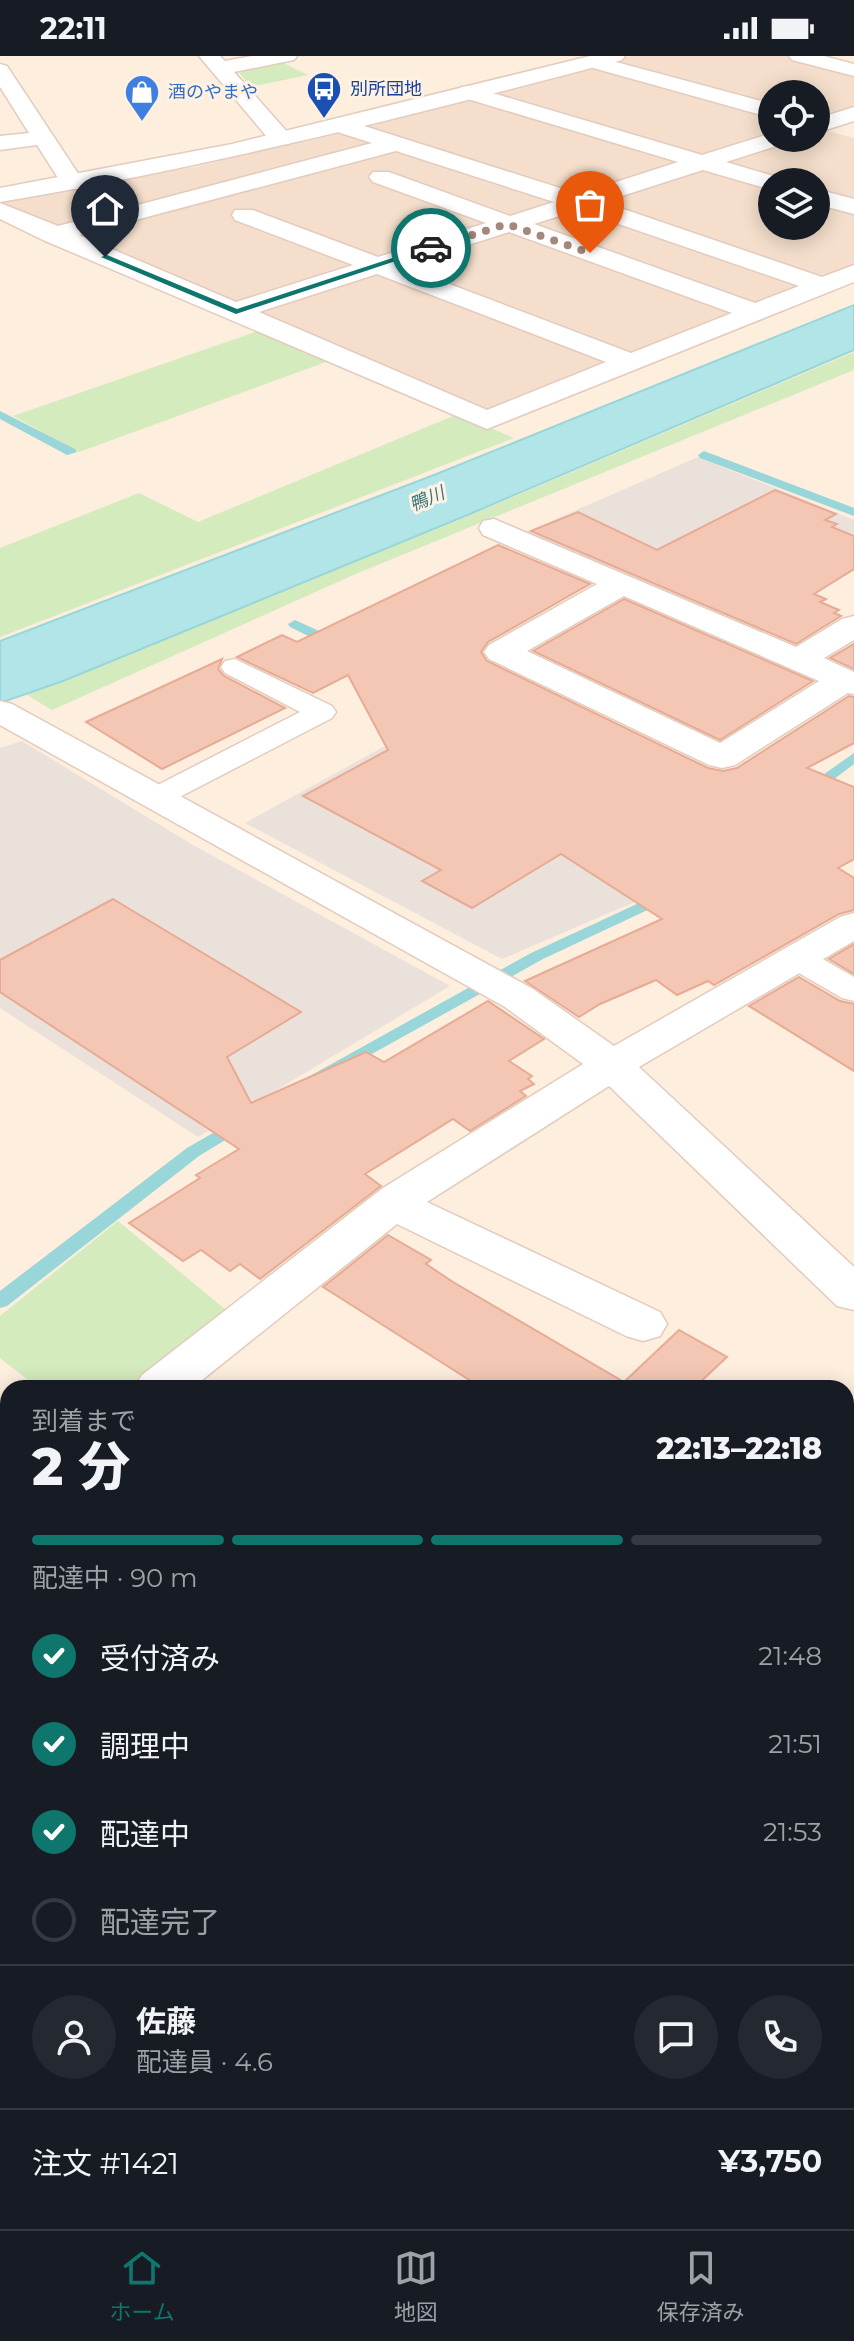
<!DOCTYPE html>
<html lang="ja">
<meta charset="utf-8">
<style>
:root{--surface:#171b24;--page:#242831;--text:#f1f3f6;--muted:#9ea1a6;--line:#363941;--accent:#0f766e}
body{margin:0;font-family:Montserrat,"Noto Sans JP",sans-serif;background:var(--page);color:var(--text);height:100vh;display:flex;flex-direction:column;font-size:30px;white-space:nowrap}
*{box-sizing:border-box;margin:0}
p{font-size:26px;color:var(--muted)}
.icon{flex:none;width:44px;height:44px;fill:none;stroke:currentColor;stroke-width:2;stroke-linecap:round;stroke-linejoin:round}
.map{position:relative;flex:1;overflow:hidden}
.panel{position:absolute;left:0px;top:1324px;width:854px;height:850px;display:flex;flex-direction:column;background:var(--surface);border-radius:24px 24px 0 0;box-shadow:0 4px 20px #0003}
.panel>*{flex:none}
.buttons{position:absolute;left:758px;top:24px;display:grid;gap:16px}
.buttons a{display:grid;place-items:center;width:72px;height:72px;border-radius:50%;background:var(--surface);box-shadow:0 4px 20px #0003;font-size:40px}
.pin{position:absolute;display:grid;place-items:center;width:68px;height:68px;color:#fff;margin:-82px -34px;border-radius:50% 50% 50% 0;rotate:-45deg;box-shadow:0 0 8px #0007}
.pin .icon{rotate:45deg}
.courier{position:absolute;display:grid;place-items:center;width:80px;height:80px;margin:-40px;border:6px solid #0f766e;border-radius:50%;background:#fff;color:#222;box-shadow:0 2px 10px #0007}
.head em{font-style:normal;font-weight:800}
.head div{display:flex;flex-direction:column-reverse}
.head{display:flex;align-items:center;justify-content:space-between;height:136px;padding:0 32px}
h1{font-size:52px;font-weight:800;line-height:60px}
.bar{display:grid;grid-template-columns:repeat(4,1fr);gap:12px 8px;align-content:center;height:96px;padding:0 32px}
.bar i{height:10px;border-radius:6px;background:var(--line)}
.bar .active{background:var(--accent)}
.bar p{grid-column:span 4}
.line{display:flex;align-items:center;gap:20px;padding:0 32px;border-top:2px solid var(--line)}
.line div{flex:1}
.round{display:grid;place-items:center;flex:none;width:84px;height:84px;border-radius:42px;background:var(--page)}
ol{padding:0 32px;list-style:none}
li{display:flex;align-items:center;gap:24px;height:88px}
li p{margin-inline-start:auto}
li .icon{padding:8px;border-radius:50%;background:var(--accent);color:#fff;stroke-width:4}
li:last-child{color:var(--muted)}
li i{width:44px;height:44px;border:4px solid var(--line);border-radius:50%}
.status{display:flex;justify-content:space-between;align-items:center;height:56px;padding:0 40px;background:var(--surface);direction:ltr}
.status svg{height:22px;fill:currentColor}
.tabs{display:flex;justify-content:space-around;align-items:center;height:112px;border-top:2px solid var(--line);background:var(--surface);font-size:22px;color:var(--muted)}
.tabs a{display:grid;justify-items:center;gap:4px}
.tabs .active{color:var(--accent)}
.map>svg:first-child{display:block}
</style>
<div class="status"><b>22:11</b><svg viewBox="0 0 49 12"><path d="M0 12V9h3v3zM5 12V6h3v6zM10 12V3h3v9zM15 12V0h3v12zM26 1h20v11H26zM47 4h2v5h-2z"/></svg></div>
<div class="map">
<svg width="854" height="2173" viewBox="0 0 854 2173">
<rect width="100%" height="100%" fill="#fdeede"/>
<!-- residential -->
<g fill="#f5dfcc">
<path d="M632,0h155l67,17v37l-38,10v-26h-44v14l-162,-47z"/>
<path d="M590,11l182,48v19l-70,22 -213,-64z"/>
<path d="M468,41l215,66 -108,33 -217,-72z"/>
<path d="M821,73l33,9v65l-38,-11v-10h-36l-61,-21 72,-23h25v-8z"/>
<path d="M342,75l34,10v4l-318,82 -58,-24 3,-5 192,-31z"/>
<path d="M388,93l168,49 -2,6 -40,13 -27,3 -1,5 -112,33 -127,-48 -12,3 122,51 -119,42 -162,-70 2,-5z"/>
<path d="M702,109l70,21v40h44v-27l38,11v58l-18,7 -20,-1 -224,-73z"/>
<path d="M577,149l234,78 -54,23 -236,-81z"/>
<path d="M503,172l236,82 -109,47 -240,-91z"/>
<path d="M376,214l232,91 2,3 -124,49 -234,-102z"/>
</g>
<!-- industrial -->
<g fill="#ebe1db">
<path d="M698,401l156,63v28l-126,68 -202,-84z"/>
<path d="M452,653l185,192 -135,58 -257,-136z"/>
<path d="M22,685l171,104 257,141 -252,151 -198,-129v-260z"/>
</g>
<!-- green -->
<g fill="#d4ebbd">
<path d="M279,5l29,14 -57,12 -14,-17z"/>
<path d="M264,273l70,30 -255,93 -66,-36z"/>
<path d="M854,296v18l-496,203 -306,137 -25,-15 444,-180z"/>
<path d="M458,358l56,24 -514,199v-89l139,-55 59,29z"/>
<path d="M118,1165l108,89 -97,78h-91l-38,-30v-42z"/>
</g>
<!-- water -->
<path fill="#b2e5e7" stroke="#98d6d9" stroke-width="2" d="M854,249v45l-384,164 -407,167 -63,22v-62l434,-166z"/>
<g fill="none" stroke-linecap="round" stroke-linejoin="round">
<!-- stream -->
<g fill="#98d6d9" fill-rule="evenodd">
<path d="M0,355l75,38 2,3 -10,3 -67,-36z"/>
<path d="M704,395l150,57v8l-154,-58 -2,-3z"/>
<path d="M295,564l46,21 2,3 -2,3h-10l-41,-20 -2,-3z"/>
<path d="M854,697v11l-41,31h-10v-6z"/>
<path d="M665,835l6,2 2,3 -2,3 -128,60 -218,121 -6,1 -9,-5 221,-123z"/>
<path d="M239,1062l9,6 -3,4 -46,28 -192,150 -7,2v-17l187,-143z"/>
</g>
</g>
<!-- building -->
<g fill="#f4c7b4" stroke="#e7ab94" stroke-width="2">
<path d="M775,434l61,24 -11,6 12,4 -5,3 22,9v33l-40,25 12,5 -6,3 19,8 -5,3 7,3 -45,28 -265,-113 47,-19 79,38z"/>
<path d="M498,489l92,39 -102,58 -7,10 6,9 221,107 15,3 14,-3 112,-72 5,1v46l-47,25 47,19v72l-16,9 16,10v32l-15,4 -125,71 -6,-4 -31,14 -21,-15 -56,24 -21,13 -54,-36 137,-62 -101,-65 -89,54 -50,-27 19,-11 -138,-74 85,-46 -40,-75 -35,18 -76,-36 45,-22 15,7z"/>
<path d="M624,543l189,82 -93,59 -187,-89z"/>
<path d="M854,588v25l-24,-11z"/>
<path d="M222,603l-4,10 6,7 61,32 -123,61 -76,-47z"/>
<path d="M113,843l188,113 -74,45 24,46 115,-51 18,10 104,-61 56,38 -35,22 23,15 -4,3 6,5 -14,7 6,5 -56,35 -17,-12 -88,55 16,12 -121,93 -20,-15 -10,7 -29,-21 -18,11 -54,-38 71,-45 -4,-3 43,-26 -239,-157v-32z"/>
<path d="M854,888v30l-25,-15z"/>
<path d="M799,921l41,24 14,3v67l-105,-65z"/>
<path d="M388,1179l43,25 -5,4 27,18 171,100 55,-52 48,27 -33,31h-212l-159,-101z"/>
</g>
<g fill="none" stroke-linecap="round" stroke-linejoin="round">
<!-- service casing -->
<g stroke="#e3cbbd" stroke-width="3">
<g id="service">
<path d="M235,603l97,47 4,6 -4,6 -164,85 -11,3 -11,-3 -4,-6 4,-6 154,-79 -75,-39 -4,-6 4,-6z"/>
<path d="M797,892l12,3 45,26v24l-12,-3 -57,-33 -4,-7 4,-7z"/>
</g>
</g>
<!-- minor casing -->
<g stroke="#e3cbbd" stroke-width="3">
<g id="minor">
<path d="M199,0h21l5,5 27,-5h45l-3,4 -60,12 55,62 3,5 -3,5h-16z"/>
<path d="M594,0l178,48v14l-186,-52 -3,-4 3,-4z"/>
<path d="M789,0h35l30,8v12l-62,-16z"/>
<path d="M0,8l7,2 78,118 -4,5h-16l-28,-44 -37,5v-14l29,-3 -29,-46z"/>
<path d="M469,30l233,69 70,-22v5h17l-3,5 -60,19 54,16 3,4h-11v8l-69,-20 -100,32 219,75 32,-12v17l-367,147 -444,-189 -43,-21v-16l58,23 314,-83 -41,-13 -3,-5 11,-7 240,76 99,-32 -217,-65 -3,-5 3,-5zM396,95l158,51 -44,14 -121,-44h-16l-4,5 4,5 113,41 -108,34 -125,-47h-18l-3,5 3,5 118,45 -117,37 -157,-67zM578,154l221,76 -44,17 -221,-79zM509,176l223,81 -101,40 -229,-87zM377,218l229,88 -119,48 -228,-98z"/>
<path d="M854,51v14l-38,12v-14z"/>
<path d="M816,133l38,10v15l-38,-10z"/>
<path d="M494,463l302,128 46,-28 12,-3v24l-30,18 30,14v22l-6,-1 -113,72 -13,3 -13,-3 -220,-106 -5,-7 5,-7 108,-61 -114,-49 -4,-7 4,-7zM624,540l195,85 -99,62 -193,-92z"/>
<path d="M0,645l12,3 521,285 81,57 226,-129 14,-4v28l-215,126 215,200v43l-17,-4 -228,-220 -182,116 233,110 7,12 -7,12 -17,5 -17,-5 -229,-112 -205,164h-58l8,-13 241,-187 200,-124 -78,-57 -505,-282z"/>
<path d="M0,1379l8,3v41l-8,-3z"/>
<path d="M8,1437v45l-8,3v-45z"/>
<path d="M0,1656l8,2v53l-8,-3z"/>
<path d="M454,2166h71l3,7h-71z"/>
</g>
</g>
<!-- tertiary casing -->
<g stroke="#e3cbbd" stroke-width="3">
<path id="tertiary" d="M590,0h35l-3,4c-206,54 -412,107 -622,142v-14l232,-44z"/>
</g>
<!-- service -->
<use href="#service" fill="#fff" fill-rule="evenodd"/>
<!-- minor -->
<use href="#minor" fill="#fff" fill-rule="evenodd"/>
<!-- tertiary -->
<use href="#tertiary" fill="#fff" fill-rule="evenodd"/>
</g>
<!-- route -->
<path fill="#0f766e" d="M429,190l6,2 -199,66 -135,-57 6,-2 130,54z"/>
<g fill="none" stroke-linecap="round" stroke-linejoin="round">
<!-- done -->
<path stroke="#a4887b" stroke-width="8" stroke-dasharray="0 14.4" d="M431,192l76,-24 83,29"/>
</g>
<!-- icons -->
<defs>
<g id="bus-pin" transform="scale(1.8)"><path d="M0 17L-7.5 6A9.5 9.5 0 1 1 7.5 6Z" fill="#1a4fb4" stroke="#fff2e5"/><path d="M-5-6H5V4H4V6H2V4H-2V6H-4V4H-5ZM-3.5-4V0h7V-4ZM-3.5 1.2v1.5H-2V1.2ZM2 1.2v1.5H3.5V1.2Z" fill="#fff"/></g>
<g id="shop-pin" transform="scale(1.8)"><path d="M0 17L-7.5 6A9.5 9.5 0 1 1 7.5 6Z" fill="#3f7fe0" stroke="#fff2e5"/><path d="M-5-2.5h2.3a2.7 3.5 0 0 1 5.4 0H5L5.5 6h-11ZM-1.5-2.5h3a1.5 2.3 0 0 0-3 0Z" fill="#fff"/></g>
</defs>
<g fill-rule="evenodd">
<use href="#bus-pin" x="324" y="33"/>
<use href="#shop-pin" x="142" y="36"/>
</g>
<g text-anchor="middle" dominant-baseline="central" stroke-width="6" stroke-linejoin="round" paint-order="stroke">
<!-- far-transit labels -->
<g font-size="18" fill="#164399" stroke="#fff2e5" text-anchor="start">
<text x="350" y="33">別所団地</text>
</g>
<!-- far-shop labels -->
<g font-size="18" fill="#366cbe" stroke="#fff2e5" text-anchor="start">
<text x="168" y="36">酒のやまや</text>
</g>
<!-- far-water labels -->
<g font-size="18" font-style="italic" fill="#39777b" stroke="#fff2e5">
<text transform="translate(427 443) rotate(-23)">鴨川</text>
</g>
</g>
</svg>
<div class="buttons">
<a><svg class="icon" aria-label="locate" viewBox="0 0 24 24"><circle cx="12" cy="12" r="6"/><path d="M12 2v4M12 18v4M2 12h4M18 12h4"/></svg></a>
<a><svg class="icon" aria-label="layers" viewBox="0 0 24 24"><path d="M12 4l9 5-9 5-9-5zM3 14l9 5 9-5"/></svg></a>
</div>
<div class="pin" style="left:590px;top:197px;background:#ea580c"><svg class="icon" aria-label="bag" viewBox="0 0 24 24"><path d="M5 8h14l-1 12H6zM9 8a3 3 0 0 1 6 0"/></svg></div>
<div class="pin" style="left:105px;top:201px;background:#1f2937"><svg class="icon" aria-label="home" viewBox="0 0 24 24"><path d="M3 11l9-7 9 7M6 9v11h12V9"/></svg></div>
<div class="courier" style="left:431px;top:192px"><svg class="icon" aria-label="car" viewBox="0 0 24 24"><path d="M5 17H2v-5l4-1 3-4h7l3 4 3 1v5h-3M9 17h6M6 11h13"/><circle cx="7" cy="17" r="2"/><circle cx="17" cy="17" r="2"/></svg></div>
<section class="panel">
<div class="head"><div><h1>2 分</h1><p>到着まで</p></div><em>22:13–22:18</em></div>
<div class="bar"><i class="active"></i><i class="active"></i><i class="active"></i><i></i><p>配達中 · 90 m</p></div>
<ol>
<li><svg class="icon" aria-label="check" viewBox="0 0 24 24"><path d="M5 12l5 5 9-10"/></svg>受付済み<p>21:48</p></li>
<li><svg class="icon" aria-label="check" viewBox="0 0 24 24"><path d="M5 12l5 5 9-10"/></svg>調理中<p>21:51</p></li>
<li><svg class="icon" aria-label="check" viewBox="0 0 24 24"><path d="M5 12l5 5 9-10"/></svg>配達中<p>21:53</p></li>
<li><i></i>配達完了</li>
</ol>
<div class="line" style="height:144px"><a class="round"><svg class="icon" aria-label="person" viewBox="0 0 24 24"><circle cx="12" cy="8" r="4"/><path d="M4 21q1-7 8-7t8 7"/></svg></a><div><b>佐藤</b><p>配達員 · 4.6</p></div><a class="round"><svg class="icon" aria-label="chat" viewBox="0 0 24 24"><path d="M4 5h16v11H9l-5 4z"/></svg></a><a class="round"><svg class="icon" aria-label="phone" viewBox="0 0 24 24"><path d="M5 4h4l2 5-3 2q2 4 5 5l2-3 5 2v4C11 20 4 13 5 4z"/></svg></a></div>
<div class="line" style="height:104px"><div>注文 #1421</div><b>¥3,750</b></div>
</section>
</div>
<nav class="tabs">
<a class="active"><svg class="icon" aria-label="home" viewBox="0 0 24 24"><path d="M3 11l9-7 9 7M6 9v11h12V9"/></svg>ホーム</a>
<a><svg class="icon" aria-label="map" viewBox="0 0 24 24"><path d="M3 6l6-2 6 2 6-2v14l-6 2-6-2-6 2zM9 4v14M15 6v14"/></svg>地図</a>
<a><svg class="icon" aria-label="saved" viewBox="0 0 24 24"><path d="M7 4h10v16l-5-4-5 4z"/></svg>保存済み</a>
</nav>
